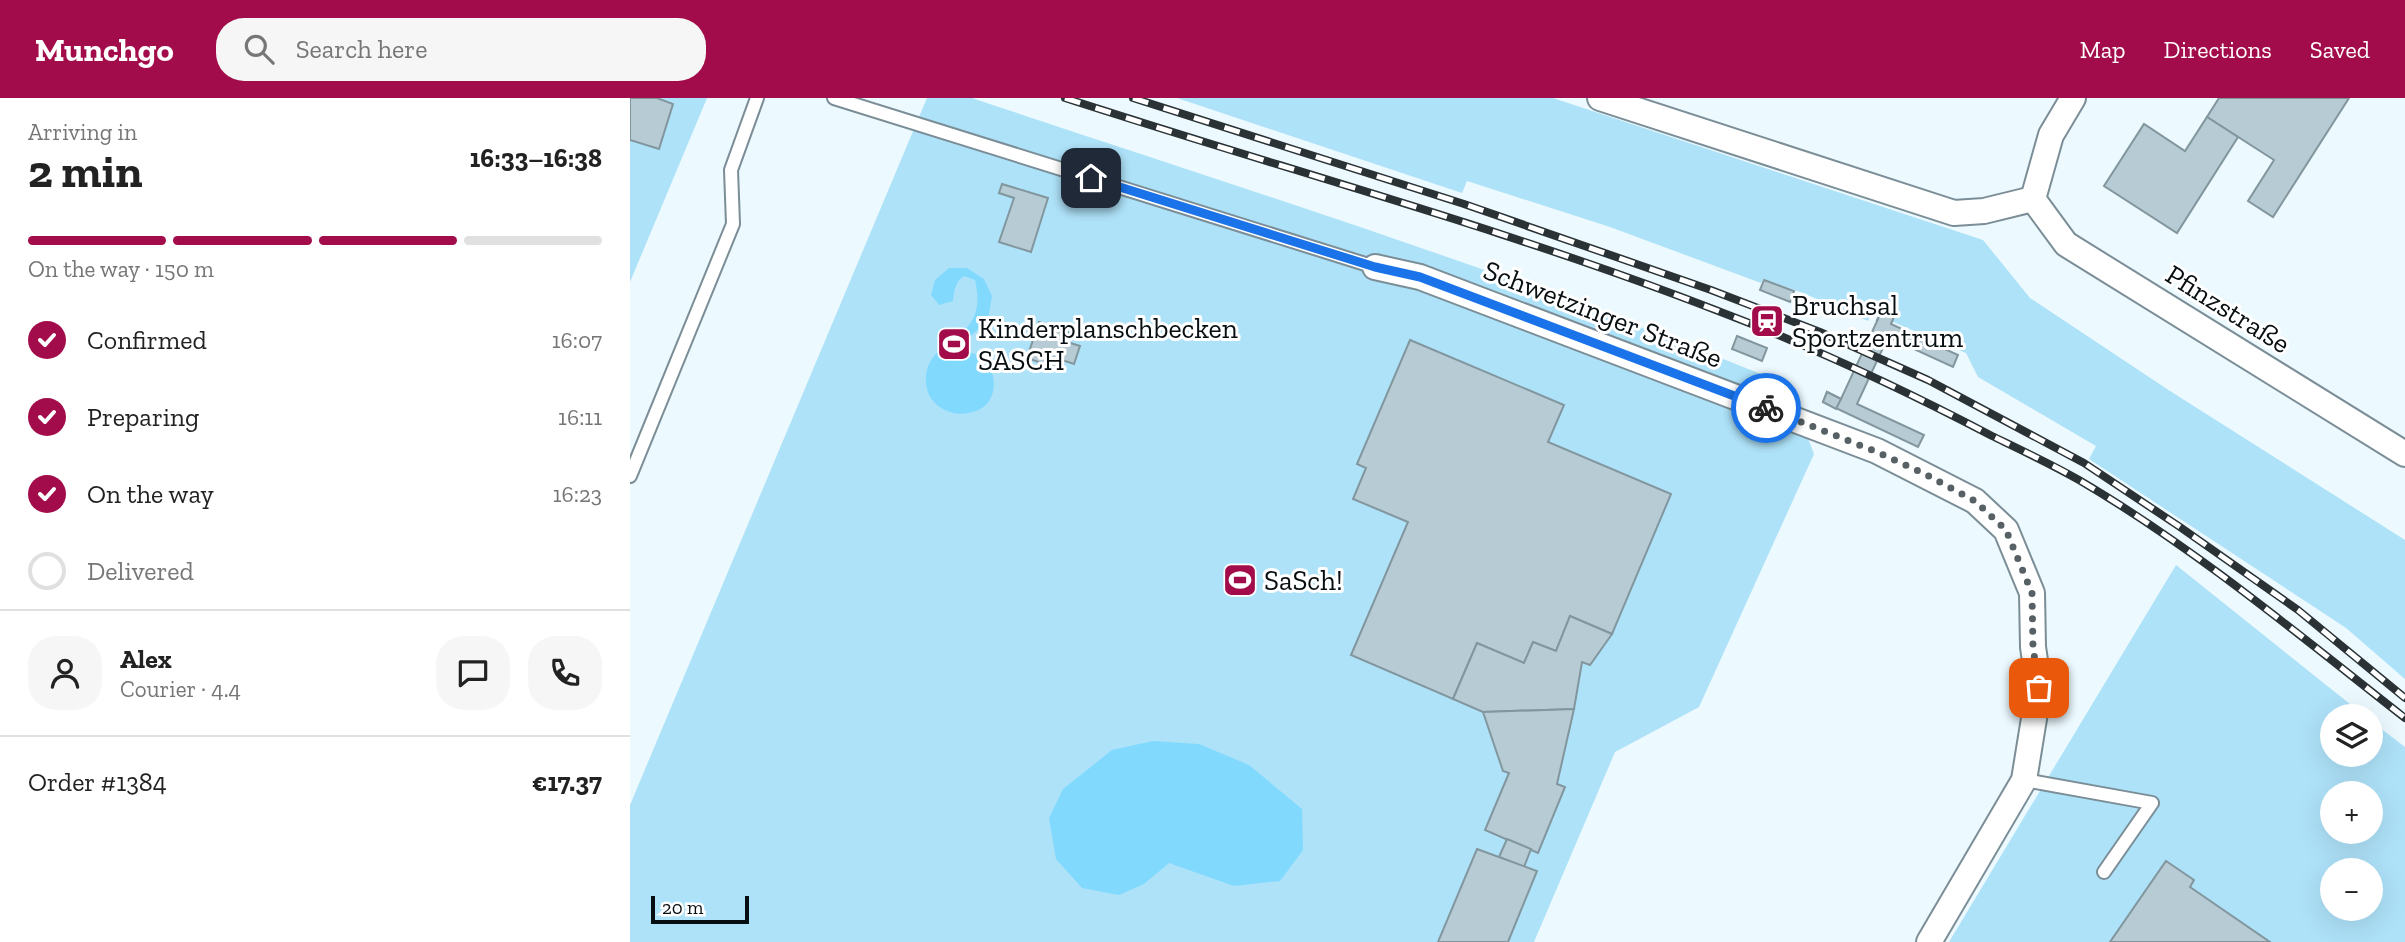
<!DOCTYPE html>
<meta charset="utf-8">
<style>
:root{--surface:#fff;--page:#f6f6f6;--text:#222;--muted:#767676;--line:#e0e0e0;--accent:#a30c4a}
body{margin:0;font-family:"Zilla Slab",serif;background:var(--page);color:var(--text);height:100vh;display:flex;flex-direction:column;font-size:26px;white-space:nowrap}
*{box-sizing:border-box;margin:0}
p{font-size:23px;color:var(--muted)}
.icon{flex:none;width:38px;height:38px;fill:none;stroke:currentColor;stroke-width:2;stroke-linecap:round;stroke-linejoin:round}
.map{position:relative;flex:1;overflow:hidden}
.details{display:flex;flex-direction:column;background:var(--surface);width:630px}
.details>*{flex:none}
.tools{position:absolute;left:1690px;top:606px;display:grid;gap:14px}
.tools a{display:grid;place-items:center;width:63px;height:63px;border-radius:50%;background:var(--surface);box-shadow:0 7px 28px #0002;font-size:35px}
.scale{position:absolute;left:21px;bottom:18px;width:98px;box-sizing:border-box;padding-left:7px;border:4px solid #070e11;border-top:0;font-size:19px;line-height:24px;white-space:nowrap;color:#070e11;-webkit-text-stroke:5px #fff;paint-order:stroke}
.pin{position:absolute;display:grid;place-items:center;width:60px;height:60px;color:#fff;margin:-30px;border-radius:14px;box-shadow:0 4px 10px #0006}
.courier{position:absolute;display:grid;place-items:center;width:70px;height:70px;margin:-35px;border:5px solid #1a73e8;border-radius:50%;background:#fff;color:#222;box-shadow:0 2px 9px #0007}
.summary em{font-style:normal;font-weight:800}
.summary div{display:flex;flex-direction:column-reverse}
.summary{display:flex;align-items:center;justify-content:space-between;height:119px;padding:0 28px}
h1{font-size:46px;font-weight:800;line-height:52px}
.bar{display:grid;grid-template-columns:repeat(4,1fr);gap:10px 7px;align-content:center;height:84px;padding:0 28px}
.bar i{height:9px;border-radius:5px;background:var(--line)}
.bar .active{background:var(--accent)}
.bar p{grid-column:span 4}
.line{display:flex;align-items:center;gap:18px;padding:0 28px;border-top:2px solid var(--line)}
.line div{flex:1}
.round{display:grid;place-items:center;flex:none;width:74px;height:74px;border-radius:28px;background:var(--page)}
ol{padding:0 28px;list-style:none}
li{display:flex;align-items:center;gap:21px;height:77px}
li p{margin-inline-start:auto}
li .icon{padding:7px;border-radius:50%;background:var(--accent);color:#fff;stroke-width:4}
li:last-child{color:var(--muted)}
li i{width:38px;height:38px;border:4px solid var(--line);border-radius:50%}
header{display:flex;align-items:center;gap:42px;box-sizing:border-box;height:98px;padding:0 35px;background:var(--accent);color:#fff}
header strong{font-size:33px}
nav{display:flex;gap:38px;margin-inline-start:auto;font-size:24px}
.search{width:490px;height:63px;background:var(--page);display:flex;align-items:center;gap:18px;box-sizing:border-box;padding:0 24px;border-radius:28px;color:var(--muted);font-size:26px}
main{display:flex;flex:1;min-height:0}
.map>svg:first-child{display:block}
</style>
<header>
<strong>Munchgo</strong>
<div class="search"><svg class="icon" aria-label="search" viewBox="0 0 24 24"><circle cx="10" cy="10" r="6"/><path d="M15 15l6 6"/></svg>Search here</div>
<nav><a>Map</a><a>Directions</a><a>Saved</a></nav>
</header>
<main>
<section class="details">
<div class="summary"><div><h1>2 min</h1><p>Arriving in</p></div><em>16:33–16:38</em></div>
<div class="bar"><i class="active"></i><i class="active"></i><i class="active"></i><i></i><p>On the way · 150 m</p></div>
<ol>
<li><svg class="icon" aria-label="check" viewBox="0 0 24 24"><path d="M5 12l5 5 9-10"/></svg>Confirmed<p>16:07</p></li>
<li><svg class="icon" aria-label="check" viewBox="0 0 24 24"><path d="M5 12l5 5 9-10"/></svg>Preparing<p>16:11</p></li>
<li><svg class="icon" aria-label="check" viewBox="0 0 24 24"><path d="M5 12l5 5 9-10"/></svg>On the way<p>16:23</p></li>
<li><i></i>Delivered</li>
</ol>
<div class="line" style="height:126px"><a class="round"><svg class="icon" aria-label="person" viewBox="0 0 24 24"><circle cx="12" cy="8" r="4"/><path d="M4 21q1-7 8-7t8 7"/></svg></a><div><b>Alex</b><p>Courier · 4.4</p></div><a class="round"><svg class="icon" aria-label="chat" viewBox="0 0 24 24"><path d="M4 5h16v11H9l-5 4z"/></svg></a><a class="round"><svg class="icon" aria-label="phone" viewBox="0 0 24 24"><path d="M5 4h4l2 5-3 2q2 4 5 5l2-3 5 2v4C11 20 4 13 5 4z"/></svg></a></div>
<div class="line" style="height:91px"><div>Order #1384</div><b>€17.37</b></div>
</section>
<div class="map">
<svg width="1775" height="844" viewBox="0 0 1775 844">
<rect width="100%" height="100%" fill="#ecf9fe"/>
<!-- green -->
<g fill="#aee2f9" fill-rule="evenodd">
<path d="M0,0h77l-77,184z"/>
<path d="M297,0h45c273,91 550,178 816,287l26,69 -115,253 -84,45 -81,190h-904v-137z"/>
<path d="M547,0h376l430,142 47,58 140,93 235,149v139l-59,-51 -257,-169 7,-13 -118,-69 -12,-24 -94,-40 -4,8 -65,-28 -40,-14 -2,4 -151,-56 -143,-46 -5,12z"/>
<path d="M1546,467l189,151h-32v38h38v-33l34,26v195h-456zM1703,695h38v38h-38zM1703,772h38v38h-38z"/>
</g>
<!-- water -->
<g fill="#82d9fe">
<path d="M319,170h18l17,11 8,17 -4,24 -32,30c7,2 18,2 25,7 16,12 18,40 1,51 -23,14 -55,1 -56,-26 -2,-48 65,-36 49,-102l-11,-4c-9,5 -10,16 -11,25l-14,4 -8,-10 4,-15z"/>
<path d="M523,643l46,3 50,21 53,44 1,41 -23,31 -46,5 -65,-23 -25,21 -25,11 -37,-7 -26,-29 -7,-41 14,-29 49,-39z"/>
</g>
<!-- building -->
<g fill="#b7cbd5" stroke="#82969e" stroke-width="2">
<path d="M0,0h27l16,6 -14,45 -29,-9z"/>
<path d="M1589,0h130l-76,119 -25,-16 26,-41 -67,-43z"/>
<path d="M1577,19l31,20 -61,96 -73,-47 40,-62 41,27z"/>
<path d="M372,86l46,14 -17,54 -32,-10 15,-44 -15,-5z"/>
<path d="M1134,182l30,11 -4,11 -30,-12z"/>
<path d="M1254,208l12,6 -7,14 -12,-6z"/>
<path d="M1254,208l12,6 -5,12 67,31 -5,12 -65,-30 -31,67 67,31 -6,12 -95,-45 4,-10 14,7z"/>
<path d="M409,224l30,11 -2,9 13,4 -6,18 -12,-4 -4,9 -31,-11z"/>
<path d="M1107,238l30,12 -5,13 -30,-12z"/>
<path d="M780,242l154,65 -16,37 123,52 -59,140 -42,-18 -14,35 -23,-9 -9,21 -47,-20 -24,56 -102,-44 57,-133 -55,-23 13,-31 -9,-4z"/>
<path d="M1197,294l14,7 -5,10 -13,-7z"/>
<path d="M940,518l42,18 -22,31 -8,-3 -8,47 -91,3 -30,-13 24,-56 47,20 9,-21 23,9z"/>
<path d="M944,611l-17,75 8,3 -27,66 -53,-23 24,-57 -6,-2 -20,-59z"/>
<path d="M877,741l24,10 -7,18 -25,-10z"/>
<path d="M847,751l60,22 -29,71h-70z"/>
<path d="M1536,763l28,19 -4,7 80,55h-160z"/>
</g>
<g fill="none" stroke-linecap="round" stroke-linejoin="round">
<!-- lane casing -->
<g stroke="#7b8e97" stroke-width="16">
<g id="lane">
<path d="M204,0l541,169"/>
<path d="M0,378l103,-252 -2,-54 26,-72"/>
<path d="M1394,682l128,23 -48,69"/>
</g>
</g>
<!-- street casing -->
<g stroke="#7b8e97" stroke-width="28">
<g id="street">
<path d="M970,0l354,115 30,-2 49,-12"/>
<path d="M1403,101l33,45 339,210"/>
<path d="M1403,101l18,-64 22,-37"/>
<path d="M745,169l45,10 457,174 98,50 31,29 26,63 1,54 6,41 -15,92 -95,162"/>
</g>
</g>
<!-- lane -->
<use href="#lane" stroke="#fff" stroke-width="12"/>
<!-- street -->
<use href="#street" stroke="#fff" stroke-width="24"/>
<!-- rail casing -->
<g stroke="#2a3235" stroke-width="8">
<g id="rail">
<path d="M435,0c215,70 436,129 648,211 95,36 188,79 279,127 29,14 59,28 87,44 116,68 220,155 326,238"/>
<path d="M503,0l331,106 247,86 109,42 108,48 156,83 96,64 118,83 107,88"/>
</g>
</g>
<!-- rail -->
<use href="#rail" stroke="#fff" stroke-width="5" stroke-dasharray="16" stroke-linecap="butt"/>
</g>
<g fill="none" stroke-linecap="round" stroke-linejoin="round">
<!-- done -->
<path stroke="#576064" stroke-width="7" stroke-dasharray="0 12.6" d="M1136,310l111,44 46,21 52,28 31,29 26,63 1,54 6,41"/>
<!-- route -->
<path stroke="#1a73e8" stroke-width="9" d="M461,80l284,89 45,10 346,131"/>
</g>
<!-- icons -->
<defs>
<g id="station-square" transform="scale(1.75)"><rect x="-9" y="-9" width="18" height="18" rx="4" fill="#a30c4a" stroke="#fff"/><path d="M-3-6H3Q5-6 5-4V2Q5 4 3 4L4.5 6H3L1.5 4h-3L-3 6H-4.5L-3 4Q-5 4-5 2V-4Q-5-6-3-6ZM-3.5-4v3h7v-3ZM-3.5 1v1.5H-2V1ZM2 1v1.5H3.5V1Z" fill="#fff"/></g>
<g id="stadium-square" transform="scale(1.75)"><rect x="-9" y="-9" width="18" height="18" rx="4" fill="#a30c4a" stroke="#fff"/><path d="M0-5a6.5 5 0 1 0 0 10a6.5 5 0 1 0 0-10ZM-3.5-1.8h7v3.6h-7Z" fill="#fff"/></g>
</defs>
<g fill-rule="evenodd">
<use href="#station-square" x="1137" y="223"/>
<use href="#stadium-square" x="324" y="246"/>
<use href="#stadium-square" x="610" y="482"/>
</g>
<g text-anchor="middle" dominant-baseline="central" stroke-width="6" stroke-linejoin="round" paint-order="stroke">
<!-- poi labels -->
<g font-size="28" fill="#070e11" stroke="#fff" text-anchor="start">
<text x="1162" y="207">Bruchsal<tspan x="1162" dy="32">Sportzentrum</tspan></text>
<text x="348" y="230">Kinderplanschbecken<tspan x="348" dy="32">SASCH</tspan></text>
<text x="634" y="482">SaSch!</text>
</g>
<!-- street labels -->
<g font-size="28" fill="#070e11" stroke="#fff">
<text transform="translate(1598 211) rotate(32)">Pfinzstraße</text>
<text transform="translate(973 216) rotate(21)">Schwetzinger Straße</text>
</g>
</g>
</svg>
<div class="tools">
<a><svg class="icon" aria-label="layers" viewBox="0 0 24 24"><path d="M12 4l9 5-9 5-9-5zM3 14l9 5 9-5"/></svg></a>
<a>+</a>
<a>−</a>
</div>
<div class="scale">20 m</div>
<div class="pin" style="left:1409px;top:590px;background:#ea580c"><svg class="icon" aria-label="bag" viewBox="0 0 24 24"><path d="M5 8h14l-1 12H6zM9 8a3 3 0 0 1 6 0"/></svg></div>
<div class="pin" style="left:461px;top:80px;background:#1f2937"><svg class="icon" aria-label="home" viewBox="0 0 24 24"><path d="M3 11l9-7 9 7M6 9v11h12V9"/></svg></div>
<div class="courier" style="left:1136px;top:310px"><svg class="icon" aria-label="bike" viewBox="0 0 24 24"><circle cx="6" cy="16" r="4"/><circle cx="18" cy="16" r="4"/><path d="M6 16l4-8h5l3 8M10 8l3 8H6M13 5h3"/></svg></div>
</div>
</main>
